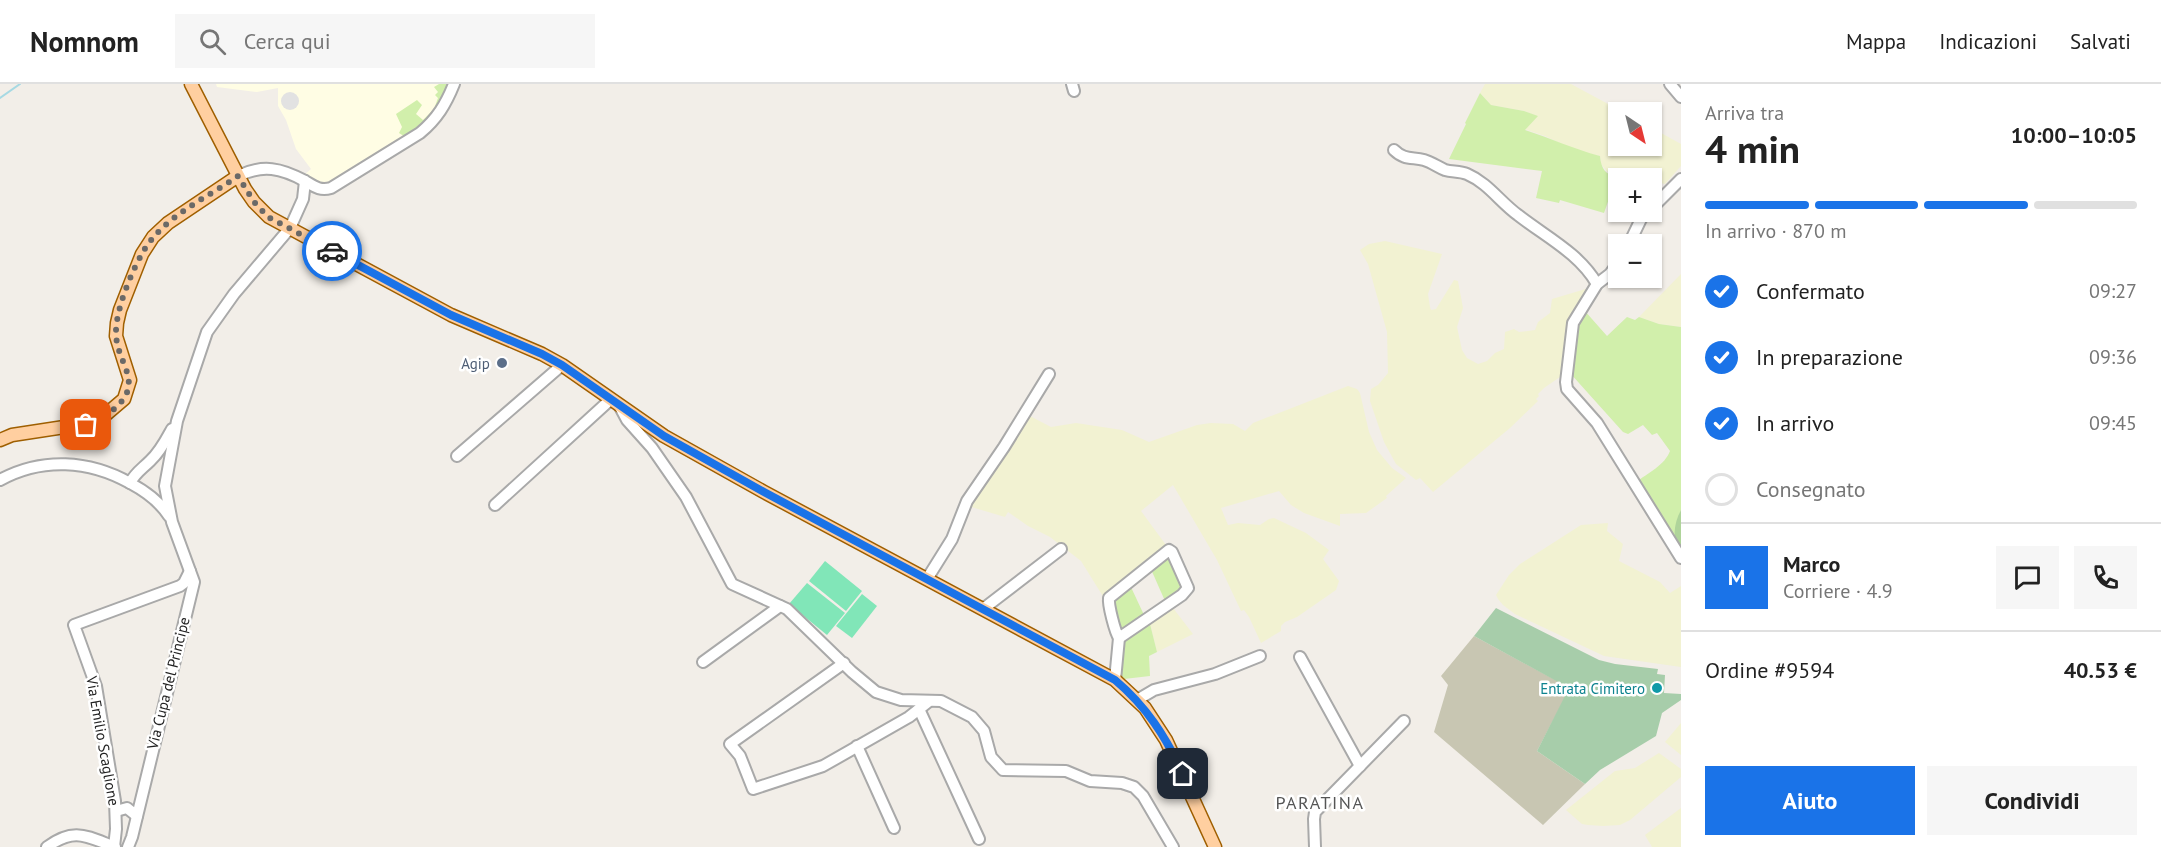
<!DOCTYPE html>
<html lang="it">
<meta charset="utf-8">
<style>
:root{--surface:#fff;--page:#f6f6f6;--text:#222;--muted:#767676;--line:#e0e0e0;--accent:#1a73e8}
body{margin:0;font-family:"PT Sans",sans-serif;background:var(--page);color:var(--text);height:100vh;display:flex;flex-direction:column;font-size:22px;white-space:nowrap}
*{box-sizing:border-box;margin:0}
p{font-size:20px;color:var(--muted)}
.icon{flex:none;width:33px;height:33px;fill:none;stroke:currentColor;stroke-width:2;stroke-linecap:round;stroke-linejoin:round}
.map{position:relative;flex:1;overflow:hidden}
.panel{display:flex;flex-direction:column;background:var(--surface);width:480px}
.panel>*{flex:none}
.needle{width:39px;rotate:145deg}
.buttons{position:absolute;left:1608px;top:18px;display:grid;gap:12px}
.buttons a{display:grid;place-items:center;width:54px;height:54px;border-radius:0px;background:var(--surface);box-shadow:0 2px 4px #0004;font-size:30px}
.pin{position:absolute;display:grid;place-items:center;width:51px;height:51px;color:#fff;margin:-26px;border-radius:12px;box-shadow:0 3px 9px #0006}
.courier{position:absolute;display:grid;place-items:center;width:60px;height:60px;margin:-30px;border:4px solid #1a73e8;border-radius:50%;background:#fff;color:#222;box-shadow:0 2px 8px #0007}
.head em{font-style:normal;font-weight:800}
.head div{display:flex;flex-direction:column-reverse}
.head{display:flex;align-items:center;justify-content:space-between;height:102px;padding:0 24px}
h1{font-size:39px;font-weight:800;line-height:45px}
.bar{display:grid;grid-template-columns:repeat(4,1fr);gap:9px 6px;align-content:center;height:72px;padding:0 24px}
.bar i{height:8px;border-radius:4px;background:var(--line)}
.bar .selected{background:var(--accent)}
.bar p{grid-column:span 4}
.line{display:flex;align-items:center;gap:15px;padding:0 24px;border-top:2px solid var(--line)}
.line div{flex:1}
.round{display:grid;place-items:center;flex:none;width:63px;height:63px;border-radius:0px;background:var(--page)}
ol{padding:0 24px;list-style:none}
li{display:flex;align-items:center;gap:18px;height:66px}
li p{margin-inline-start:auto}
li .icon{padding:6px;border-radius:50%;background:var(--accent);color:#fff;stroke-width:4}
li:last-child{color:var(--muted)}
li i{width:33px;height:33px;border:3px solid var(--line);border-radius:50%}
.action{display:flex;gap:12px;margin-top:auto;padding:12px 24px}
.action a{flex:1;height:69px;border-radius:0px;background:var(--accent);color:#fff;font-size:24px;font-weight:800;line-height:69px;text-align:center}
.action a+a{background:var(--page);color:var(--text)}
header{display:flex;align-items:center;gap:36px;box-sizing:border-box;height:84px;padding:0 30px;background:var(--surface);border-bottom:2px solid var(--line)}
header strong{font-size:28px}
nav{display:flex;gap:33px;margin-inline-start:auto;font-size:21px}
.search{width:420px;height:54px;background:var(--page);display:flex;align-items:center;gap:15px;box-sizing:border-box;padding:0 21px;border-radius:0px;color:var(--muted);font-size:22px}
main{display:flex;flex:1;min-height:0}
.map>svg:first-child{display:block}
</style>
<header>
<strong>Nomnom</strong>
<div class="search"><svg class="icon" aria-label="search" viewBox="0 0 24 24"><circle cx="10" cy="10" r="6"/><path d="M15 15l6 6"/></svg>Cerca qui</div>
<nav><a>Mappa</a><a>Indicazioni</a><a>Salvati</a></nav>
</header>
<main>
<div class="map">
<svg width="1681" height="763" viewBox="0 0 1681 763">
<rect width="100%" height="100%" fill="#f2eee8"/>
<!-- education -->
<path fill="#fffde4" d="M216,0h235l-6,16 -38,38 -74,44 -12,2 -17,-9 7,-6 -15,-20 -10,-29 -8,-14v-18l-21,4 -40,-5z"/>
<!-- construction -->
<path fill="#c8c6b2" d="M1474,552l96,52 -33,63 48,33 -42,41 -109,-93 14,-47 -7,-9z"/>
<!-- farmland -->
<g fill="#f2f2d2">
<path d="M1485,0h86l52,28h-5v34h34v-18l29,16v22l-16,18 -13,-3v-3l-42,-3 -9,-11 -1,-8 -26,-6 -29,-14 -21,-7 13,-13 -13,-5 -33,-6 -11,-12z"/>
<path d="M1385,157l57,13 -14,40 2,13 1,3 5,-1 18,-29 4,1 5,27 -6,19 5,23 5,8 11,6 9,-3 8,-8 9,-4 1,-17 9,-3 5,3 16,-2 3,-8 12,-9 2,-14 37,-11 -19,30 -10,59 -16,11 -6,6 1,2 -3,3 2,2 -28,27 -77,64 -13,-14 -4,2 -20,-16 -12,-22 -14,-41 1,-12 7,-4 10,-12 -1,-41 -19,-68 -8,-14 9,-6z"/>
<path d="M1681,190v53l-22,-3 -20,-7z"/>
<path d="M1348,302l9,3 3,4 9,39 8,18 15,18 14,10 -20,18 1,2 -21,15 -26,1v12l-36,-13 -13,-8 -12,-14 -58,17 7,17 10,-2 22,2 9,-6 5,-1 32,15 23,17 -6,9 16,22 -3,9 -39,27 -12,5 -4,4v5l-20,12 -12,-26 -5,-7 -3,1 -24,-51 -44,-75 -32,26 25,34 -62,53 -23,-37 -31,-24 -22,-11 -20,-14 -3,5 -37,-11 62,-90 21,11 25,-4 46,7 27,12 48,-17 14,-2 22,1 12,7 8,-8z"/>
<path d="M1608,439l-1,8 16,13 -4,17 41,21 10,11 11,-7v81l-77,-11 -89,-42 -12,-9 -5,-6 -2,-4 13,-20 11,-11 61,-39z"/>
<path d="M1173,524l20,26 -36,18 -7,-28z"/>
<path d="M1681,639v32l-16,-13z"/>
<path d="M1659,669l22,16v8l-51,43 -10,5 -17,1 -15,-1 -6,-1 -16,-14 49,-39 20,-3z"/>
<path d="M1681,724v39h-29l-7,-12z"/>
</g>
<!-- grass -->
<g fill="#d1efab">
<path d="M439,0h11c-9,23 -23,39 -43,54l-8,-5 3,-6 -6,-13 21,-14 5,5 -6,9 7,6 11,-11 4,-11 -3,-3 3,-3 -4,-5z"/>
<path d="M1480,9l11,12 33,6 14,5 -13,14c26,8 48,19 75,26 1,12 5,19 17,20l-13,37 -44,-13 -1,3 -23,-5 6,-27 -93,-12 17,-35 -1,-1z"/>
<path d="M1584,226l23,26 20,-19 8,3 4,-3 20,7 22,3v183l-6,18v16l-39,-62c11,-8 29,-17 34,-31l-13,-18 -5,2 -9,-10 -15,9 -5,-2 -53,-59 8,-53z"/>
<path d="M1167,469l17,35 -19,13 -15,-34z"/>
<path d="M1130,501l14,30 -26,18 -8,-32z"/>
<path d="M1150,540l7,28 -8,4 1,20 -26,3 -4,-4 2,-33z"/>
</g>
<!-- forest -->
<path fill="#afd49a" d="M1681,426v43c-9,-13 -8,-28 0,-43z"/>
<!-- cemetery -->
<path fill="#a7cdaa" d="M1496,524l103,52 16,4 43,5 -1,5 8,1 -1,18 17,1v6l-19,13 -6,23 -56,34 -15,14 -48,-33 32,-63 -95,-52z"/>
<!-- pitch -->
<g fill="#81e6b8">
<path d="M825,477l37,30 -16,20 -37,-30z"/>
<path d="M807,499l38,30 -18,22 -38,-31z"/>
<path d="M862,510l15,12 -25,32 -16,-12z"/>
</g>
<!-- parking -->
<circle fill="#e2e2e2" cx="290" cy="17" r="9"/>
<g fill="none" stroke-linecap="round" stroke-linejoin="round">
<!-- stream -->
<path stroke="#a6d9e3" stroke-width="2" d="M0,14l20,-14"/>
<!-- minor casing -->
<g stroke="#a9a9a9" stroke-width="14">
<g id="minor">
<path d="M1072,0l2,7"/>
<path d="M1670,0l11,13"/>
<path d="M1394,66c10,10 18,7 30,10 7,2 14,7 21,10 7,2 15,1 22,4 21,9 33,28 51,41 28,22 61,38 79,69"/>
<path d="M238,92c25,-12 43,-8 67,5 10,6 15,10 26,7l89,-55c17,-14 26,-29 34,-49"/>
<path d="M1652,124l29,-29"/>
<path d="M1629,160l12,-25 6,-7"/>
<path d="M1618,179l-8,11 -13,10 -24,39 -7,59 1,7 30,34 84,135"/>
<path d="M620,323l7,13 25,28 34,49 46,87 55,25 65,63 24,20 25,8 40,1 31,16 12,14 7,26 12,13 63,1 24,10 32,2 12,4 9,9 30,51"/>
<path d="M457,372l105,-91"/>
<path d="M0,396c42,-23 89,-20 130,3 15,8 30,19 39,33"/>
<path d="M130,399c5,-10 12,-14 20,-22 10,-9 16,-21 22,-32"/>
<path d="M495,421l115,-105"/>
<path d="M1169,466l3,2 16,36 -6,7 -63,43c-4,-6 -11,-33 -10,-40z"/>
<path d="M927,495l25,-40 15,-38 37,-54 45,-73"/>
<path d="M983,525l78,-60"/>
<path d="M1300,573l60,109"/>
<path d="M703,578l77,-56"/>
<path d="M844,579l-114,81 10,12 13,33 70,-23 86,-49 19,-15"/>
<path d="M1115,596l4,-42"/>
<path d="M1137,616l17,-10 61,-16 45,-18"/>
<path d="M919,625l60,130"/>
<path d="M857,662l37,82"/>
<path d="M116,727l11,-3 10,8"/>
<path d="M47,763c27,-20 39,-11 68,0"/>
<path d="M114,763l2,-18 -1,-28 -19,-115 -22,-61 106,-39 4,-3 6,-12"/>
<path d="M128,763l4,-10 62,-255 -22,-60 -7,-36 12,-65 30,-89 27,-38 56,-66 13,-29 2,-18"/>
<path d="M1315,763l-1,-28 1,-7 89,-91"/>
</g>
</g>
<!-- major casing -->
<g stroke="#9f5f00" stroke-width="15">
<g id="major">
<path d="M191,0l54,105 9,13 15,15 182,98 91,39 20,11 102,71 100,56 351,188 30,28 21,32 49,107"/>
<path d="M0,356l12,-5 85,-13 27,-23 6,-19 -14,-44 1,-13 3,-13 22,-56 11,-17 15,-14 70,-47"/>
</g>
</g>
<!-- minor -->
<use href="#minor" stroke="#fff" stroke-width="10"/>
<!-- major -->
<use href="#major" stroke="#ffcfa0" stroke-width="12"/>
</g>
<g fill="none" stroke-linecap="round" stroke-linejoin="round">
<!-- done -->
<path stroke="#6b6967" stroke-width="6" stroke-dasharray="0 10.8" d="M86,341c12,-3 19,-8 28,-16 31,-27 4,-43 2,-74 -1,-24 15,-62 27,-83 20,-35 62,-53 95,-76l16,26 14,15 64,34"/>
<!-- route -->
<path stroke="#1a73e8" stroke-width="8" d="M332,167l119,64 91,39 20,11 102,71 100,56 351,188c31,26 51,57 68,94"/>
</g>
<!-- markers -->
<circle fill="#5c6f8a" stroke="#fff" stroke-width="2" cx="502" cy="279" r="6"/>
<circle fill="#0f9aa8" stroke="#fff" stroke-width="2" cx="1657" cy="604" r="6"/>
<g text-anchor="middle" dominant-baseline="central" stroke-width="5" stroke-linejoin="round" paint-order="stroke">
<!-- service labels -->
<g font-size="15" fill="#4e5e75" stroke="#fff" text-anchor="end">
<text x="490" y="279">Agip</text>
</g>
<!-- street labels -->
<g font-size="15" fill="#222" stroke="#fff">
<text transform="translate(168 599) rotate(-76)">Via Cupa del Principe</text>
<text transform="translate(103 657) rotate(80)">Via Emilio Scaglione</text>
</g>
<!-- culture labels -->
<g font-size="15" fill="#0d838f" stroke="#fff" text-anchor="end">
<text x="1645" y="604">Entrata Cimitero</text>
</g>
<!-- quarter labels -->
<g font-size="18" letter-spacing="1.5" fill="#555" stroke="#fff">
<text x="1320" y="718">PARATINA</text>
</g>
</g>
</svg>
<div class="buttons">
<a><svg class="needle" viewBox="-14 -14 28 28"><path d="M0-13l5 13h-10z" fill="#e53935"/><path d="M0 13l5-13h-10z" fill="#767676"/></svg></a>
<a>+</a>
<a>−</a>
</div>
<div class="pin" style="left:86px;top:341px;background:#ea580c"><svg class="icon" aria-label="bag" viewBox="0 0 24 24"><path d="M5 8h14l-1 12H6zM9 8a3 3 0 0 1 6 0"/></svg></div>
<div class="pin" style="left:1183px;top:690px;background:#1f2937"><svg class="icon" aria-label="home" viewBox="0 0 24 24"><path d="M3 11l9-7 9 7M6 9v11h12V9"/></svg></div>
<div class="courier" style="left:332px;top:167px"><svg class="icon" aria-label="car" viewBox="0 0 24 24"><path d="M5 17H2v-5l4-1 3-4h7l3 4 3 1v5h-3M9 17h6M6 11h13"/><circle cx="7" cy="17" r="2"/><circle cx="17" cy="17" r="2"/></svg></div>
</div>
<section class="panel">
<div class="head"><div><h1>4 min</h1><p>Arriva tra</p></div><em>10:00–10:05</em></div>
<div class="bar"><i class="selected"></i><i class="selected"></i><i class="selected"></i><i></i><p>In arrivo · 870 m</p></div>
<ol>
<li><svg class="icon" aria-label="check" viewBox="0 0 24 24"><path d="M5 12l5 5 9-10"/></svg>Confermato<p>09:27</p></li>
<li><svg class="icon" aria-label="check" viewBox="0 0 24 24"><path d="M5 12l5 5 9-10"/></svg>In preparazione<p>09:36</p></li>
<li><svg class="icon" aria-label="check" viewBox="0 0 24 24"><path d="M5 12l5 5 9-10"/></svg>In arrivo<p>09:45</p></li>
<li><i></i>Consegnato</li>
</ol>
<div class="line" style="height:108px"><b class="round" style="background:var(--accent);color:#fff">M</b><div><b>Marco</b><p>Corriere · 4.9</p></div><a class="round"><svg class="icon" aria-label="chat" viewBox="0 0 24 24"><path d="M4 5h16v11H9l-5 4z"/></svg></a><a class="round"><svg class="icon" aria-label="phone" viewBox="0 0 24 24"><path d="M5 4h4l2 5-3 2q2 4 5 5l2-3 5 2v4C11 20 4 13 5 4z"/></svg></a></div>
<div class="line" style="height:78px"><div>Ordine #9594</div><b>40.53 €</b></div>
<div class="action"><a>Aiuto</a><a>Condividi</a></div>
</section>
</main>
